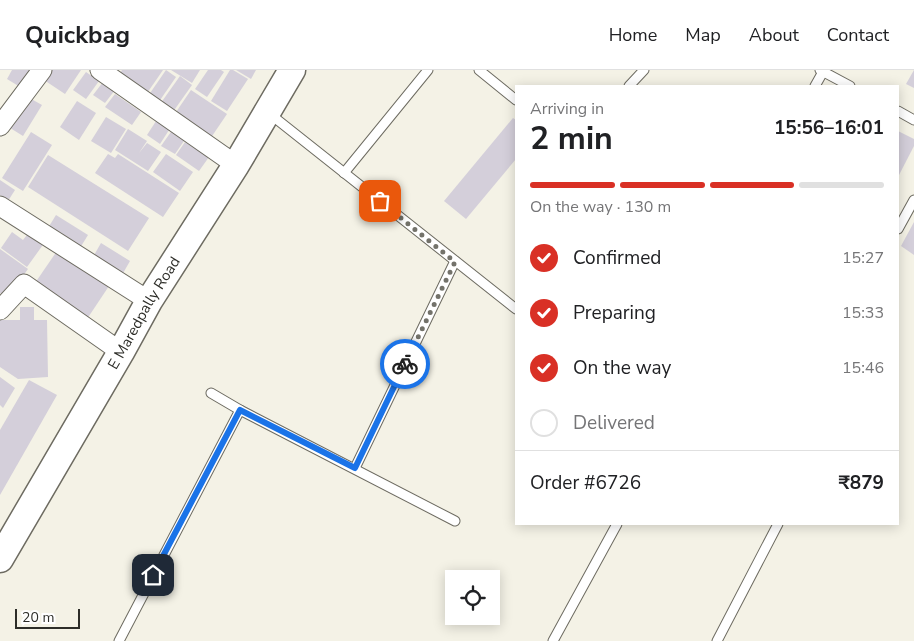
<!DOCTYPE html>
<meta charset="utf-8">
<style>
:root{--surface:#fff;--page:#f2f2f2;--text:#202124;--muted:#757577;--line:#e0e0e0;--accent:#d93025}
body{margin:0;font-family:"Nunito Sans",sans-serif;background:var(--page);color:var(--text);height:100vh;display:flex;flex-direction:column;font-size:19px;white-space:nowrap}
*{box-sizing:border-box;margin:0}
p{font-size:16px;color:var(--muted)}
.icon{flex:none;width:28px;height:28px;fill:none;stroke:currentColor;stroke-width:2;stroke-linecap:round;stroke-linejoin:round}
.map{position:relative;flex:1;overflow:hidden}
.panel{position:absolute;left:515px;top:15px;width:384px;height:440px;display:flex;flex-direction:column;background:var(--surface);border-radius:0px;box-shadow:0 2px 12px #0003}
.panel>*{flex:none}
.controls{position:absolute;left:445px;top:500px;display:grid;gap:10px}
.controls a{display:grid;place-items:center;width:55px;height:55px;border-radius:0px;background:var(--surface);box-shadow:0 2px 12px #0003;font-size:25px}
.scale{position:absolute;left:15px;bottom:12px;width:65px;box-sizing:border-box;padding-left:5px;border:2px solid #2d2d28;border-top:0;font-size:14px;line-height:18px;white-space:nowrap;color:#2d2d28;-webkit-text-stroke:4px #fff;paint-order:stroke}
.pin{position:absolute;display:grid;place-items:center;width:42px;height:42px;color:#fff;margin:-21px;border-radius:10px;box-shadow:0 2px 8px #0006}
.courier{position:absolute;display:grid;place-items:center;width:50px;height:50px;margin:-25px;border:4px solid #1a73e8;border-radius:50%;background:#fff;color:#222;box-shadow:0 1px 6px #0007}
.overview em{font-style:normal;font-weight:700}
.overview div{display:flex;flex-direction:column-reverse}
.overview{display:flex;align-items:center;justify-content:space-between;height:85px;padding:0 15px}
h1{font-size:32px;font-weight:700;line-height:38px}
.bar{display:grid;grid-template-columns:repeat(4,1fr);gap:8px 5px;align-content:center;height:60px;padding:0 15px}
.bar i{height:6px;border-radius:4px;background:var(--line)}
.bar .selected{background:var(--accent)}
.bar p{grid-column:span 4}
.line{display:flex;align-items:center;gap:12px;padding:0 15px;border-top:1px solid var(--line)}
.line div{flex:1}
ol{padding:0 15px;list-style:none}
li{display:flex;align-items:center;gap:15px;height:55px}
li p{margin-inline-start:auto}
li .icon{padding:5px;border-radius:50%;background:var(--accent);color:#fff;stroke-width:4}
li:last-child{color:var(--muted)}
li i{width:28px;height:28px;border:2px solid var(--line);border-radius:50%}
header{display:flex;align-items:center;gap:30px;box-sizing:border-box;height:70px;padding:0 25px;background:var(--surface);border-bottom:1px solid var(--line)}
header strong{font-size:24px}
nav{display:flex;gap:28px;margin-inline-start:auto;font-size:18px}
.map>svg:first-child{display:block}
</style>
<header>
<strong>Quickbag</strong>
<nav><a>Home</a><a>Map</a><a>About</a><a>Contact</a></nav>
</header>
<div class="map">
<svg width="914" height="571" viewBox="0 0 914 571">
<rect width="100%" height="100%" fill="#f4f2e6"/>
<!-- building -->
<g fill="#d4cfda">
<path d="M12,0h17l7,4 -11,16 -18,-11z"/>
<path d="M46,0h35l-16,24 -24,-16z"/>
<path d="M122,0h41l-20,29 -25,-23z"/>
<path d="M166,0l10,7 -20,29 -10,-7z"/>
<path d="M171,0h29l-8,13z"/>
<path d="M208,0h13l3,2 -17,25 -12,-8z"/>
<path d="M230,0h3l15,9 -21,32 -16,-10z"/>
<path d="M236,0h20l-5,9z"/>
<path d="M914,0v18l-8,-4z"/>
<path d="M86,2l13,9 -13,18 -13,-9z"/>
<path d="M180,6l12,9 -22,31 -12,-9z"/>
<path d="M103,12l12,8 -10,13 -12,-8z"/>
<path d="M191,20l36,24 -19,28 -36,-24z"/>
<path d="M115,24l26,18 -9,13 -27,-18z"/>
<path d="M26,26l16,9 -19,31 -16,-10z"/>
<path d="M77,31l19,12 -17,27 -19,-13z"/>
<path d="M106,47l20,12 -15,24 -20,-12z"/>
<path d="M158,48l13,9 -11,17 -13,-9z"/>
<path d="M513,48l3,2v39l-50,60 -22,-18z"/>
<path d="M128,59l19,12 -8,12 8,-10 14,9 -13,19 -33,-21z"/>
<path d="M173,59l13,9 -11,16 -14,-8z"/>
<path d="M898,61l16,8v7l-16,31z"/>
<path d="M31,62l21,13 -29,46 -21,-13z"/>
<path d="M185,72l24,15 -10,14 -23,-16z"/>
<path d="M108,84l7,4 3,-4 61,39 -16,24 -68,-44z"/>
<path d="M166,84l27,18 -13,19 -27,-19z"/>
<path d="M48,85l101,63 -21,33 -100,-64z"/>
<path d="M0,110l15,10 -7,11 -8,-6z"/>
<path d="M56,145l32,20 -8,13 -32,-20z"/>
<path d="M914,152v33l-13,-9z"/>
<path d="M30,161l15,11 -18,25 -26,-19 11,-16 11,8z"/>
<path d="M101,173l29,18 -8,14 -29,-18z"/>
<path d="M0,179l28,20 -21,29 -7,-5z"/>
<path d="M57,181l52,35 -24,36 -52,-36z"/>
<path d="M20,237h14v13h13l1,57 -30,2 -18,-12v-47h20z"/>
<path d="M0,307l15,11 -12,20 -3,-3z"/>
<path d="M29,310l28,15 -57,100v-65z"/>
</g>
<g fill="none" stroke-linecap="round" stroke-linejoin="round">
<!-- service casing -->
<g stroke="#6d6b61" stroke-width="11">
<g id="service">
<path d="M479,0l37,30"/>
<path d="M820,0l30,16"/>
<path d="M629,16l15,-16"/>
<path d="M815,16l9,-16"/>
<path d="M898,41l16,9"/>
<path d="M270,44l246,195"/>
<path d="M344,103l84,-103"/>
<path d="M898,159l16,-29"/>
<path d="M240,340l215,111"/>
<path d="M355,398l100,-207"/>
<path d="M119,571l121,-231 -29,-17"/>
<path d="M553,571l64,-117"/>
<path d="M717,571l61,-117"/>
</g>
</g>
<!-- minor casing -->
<g stroke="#6d6b61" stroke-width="21">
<g id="minor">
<path d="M100,0l136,95"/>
<path d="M0,56l42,-56"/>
<path d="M0,136l149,95"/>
<path d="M0,240l24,-26 97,68"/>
</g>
</g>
<!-- secondary casing -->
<g stroke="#6d6b61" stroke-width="29">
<g id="secondary">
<path id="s1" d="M0,489l121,-207 28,-51 87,-136 56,-95"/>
</g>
</g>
<!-- service -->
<use href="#service" stroke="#fff" stroke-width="9"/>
<!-- minor -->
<use href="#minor" stroke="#fff" stroke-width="19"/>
<!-- secondary -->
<use href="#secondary" stroke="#fff" stroke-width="26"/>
</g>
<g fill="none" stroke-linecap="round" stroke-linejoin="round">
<!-- done -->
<path stroke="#73726a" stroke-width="5" stroke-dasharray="0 9" d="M380,131l75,61 -50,102"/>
<!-- route -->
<path stroke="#1a73e8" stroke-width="6" d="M153,505l87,-165 115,58 50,-104"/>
</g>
<g text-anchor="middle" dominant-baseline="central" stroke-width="4" stroke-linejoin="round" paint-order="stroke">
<!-- street labels -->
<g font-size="15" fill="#2d2d28" stroke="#fff">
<text stroke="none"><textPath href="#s1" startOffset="285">E Maredpally Road</textPath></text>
</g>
</g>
</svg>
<div class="controls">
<a><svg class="icon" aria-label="locate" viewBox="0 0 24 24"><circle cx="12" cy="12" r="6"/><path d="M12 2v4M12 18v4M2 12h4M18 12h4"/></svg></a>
</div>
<div class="scale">20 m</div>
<div class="pin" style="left:380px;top:131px;background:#ea580c"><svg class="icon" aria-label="bag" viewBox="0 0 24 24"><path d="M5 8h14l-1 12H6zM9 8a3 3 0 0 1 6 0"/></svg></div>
<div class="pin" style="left:153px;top:505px;background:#1f2937"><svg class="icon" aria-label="home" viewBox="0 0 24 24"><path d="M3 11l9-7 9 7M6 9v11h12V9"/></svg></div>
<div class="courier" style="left:405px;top:294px"><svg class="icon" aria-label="bike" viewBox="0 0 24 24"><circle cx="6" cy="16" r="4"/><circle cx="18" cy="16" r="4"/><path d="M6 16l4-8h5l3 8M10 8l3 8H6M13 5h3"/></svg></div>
<section class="panel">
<div class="overview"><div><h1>2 min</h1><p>Arriving in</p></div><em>15:56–16:01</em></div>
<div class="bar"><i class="selected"></i><i class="selected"></i><i class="selected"></i><i></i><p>On the way · 130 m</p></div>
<ol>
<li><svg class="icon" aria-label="check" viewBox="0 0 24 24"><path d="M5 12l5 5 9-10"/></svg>Confirmed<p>15:27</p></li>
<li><svg class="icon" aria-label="check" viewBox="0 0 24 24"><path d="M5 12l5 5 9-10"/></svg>Preparing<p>15:33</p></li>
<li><svg class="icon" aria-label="check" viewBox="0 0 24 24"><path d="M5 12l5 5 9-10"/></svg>On the way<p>15:46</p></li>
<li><i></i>Delivered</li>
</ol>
<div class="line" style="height:65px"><div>Order #6726</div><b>₹879</b></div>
</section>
</div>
